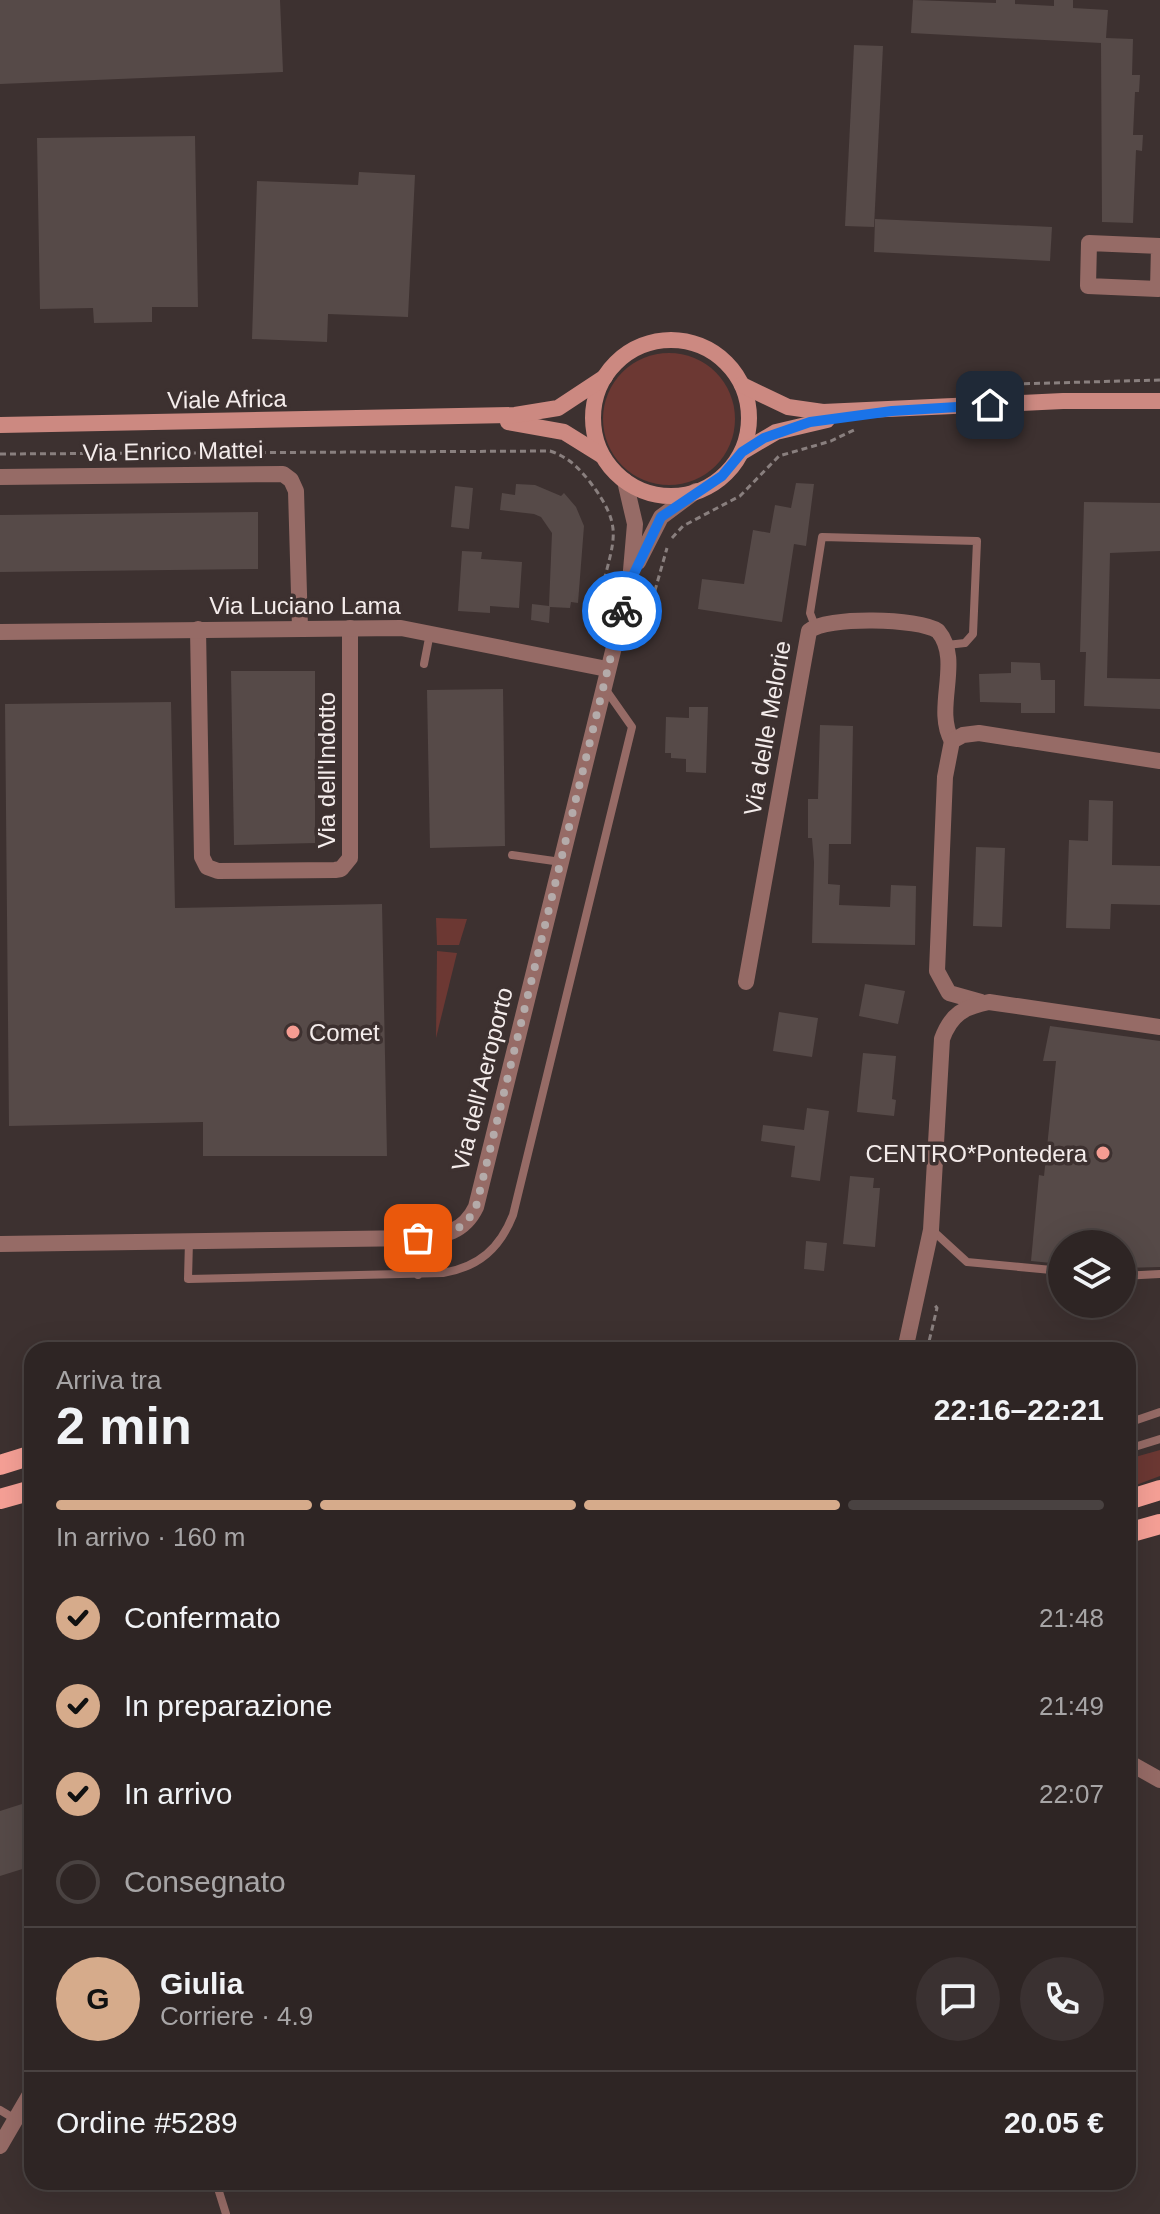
<!DOCTYPE html>
<html lang="it">
<meta charset="utf-8">
<style>
:root{--surface:#2e2524;--page:#3a3131;--text:#f1f3f6;--muted:#a7a5a6;--line:#494241;--accent:#d6ab8b}
body{margin:0;font-family:Helvetica,sans-serif;background:var(--page);color:var(--text);height:100vh;display:flex;flex-direction:column;font-size:30px;white-space:nowrap}
*{box-sizing:border-box;margin:0}
p{font-size:26px;color:var(--muted)}
.icon{flex:none;width:44px;height:44px;fill:none;stroke:currentColor;stroke-width:2;stroke-linecap:round;stroke-linejoin:round}
.map{position:relative;flex:1;overflow:hidden}
.panel{position:absolute;left:24px;top:1342px;width:1112px;height:848px;display:flex;flex-direction:column;background:var(--surface);border-radius:24px;box-shadow:0 8px 32px #0002,0 0 0 2px var(--line)}
.panel>*{flex:none}
.buttons{position:absolute;left:1048px;top:1230px;display:grid;gap:16px}
.buttons a{display:grid;place-items:center;width:88px;height:88px;border-radius:50%;background:var(--surface);box-shadow:0 8px 32px #0002,0 0 0 2px var(--line);font-size:40px}
.pin{position:absolute;display:grid;place-items:center;width:68px;height:68px;color:#fff;margin:-34px;border-radius:16px;box-shadow:0 4px 12px #0006}
.courier{position:absolute;display:grid;place-items:center;width:80px;height:80px;margin:-40px;border:6px solid #1a73e8;border-radius:50%;background:#fff;color:#222;box-shadow:0 2px 10px #0007}
.summary em{font-style:normal;font-weight:700}
.summary div{display:flex;flex-direction:column-reverse}
.summary{display:flex;align-items:center;justify-content:space-between;height:136px;padding:0 32px}
h1{font-size:52px;font-weight:700;line-height:60px}
.bar{display:grid;grid-template-columns:repeat(4,1fr);gap:12px 8px;align-content:center;height:96px;padding:0 32px}
.bar i{height:10px;border-radius:6px;background:var(--line)}
.bar .selected{background:var(--accent)}
.bar p{grid-column:span 4}
.line{display:flex;align-items:center;gap:20px;padding:0 32px;border-top:2px solid var(--line)}
.line div{flex:1}
.round{display:grid;place-items:center;flex:none;width:84px;height:84px;border-radius:42px;background:var(--page)}
ol{padding:0 32px;list-style:none}
li{display:flex;align-items:center;gap:24px;height:88px}
li p{margin-inline-start:auto}
li .icon{padding:8px;border-radius:50%;background:var(--accent);color:#111;stroke-width:4}
li:last-child{color:var(--muted)}
li i{width:44px;height:44px;border:4px solid var(--line);border-radius:50%}
.map>svg:first-child{display:block}
</style>
<div class="map">
<svg width="1160" height="2214" viewBox="0 0 1160 2214">
<rect width="100%" height="100%" fill="#3d3130"/>
<!-- green -->
<g fill="#6c3833">
<circle cx="669" cy="419" r="66"/>
<path d="M436,918l31,1 -8,26h-22z"/>
<path d="M437,951l20,2 -21,85z"/>
<path d="M1160,1450v26l-32,12v-29z"/>
</g>
<!-- building -->
<g fill="#564a48">
<path d="M0,0h280l3,72 -283,12z"/>
<path d="M913,0l83,3v-3h19v4l39,2v-6h19v8l35,2 -2,28 27,1 -1,36h8l-1,17h-4l-2,43h10l-1,16 -6,-1 -3,73 -31,-1 -1,-179 -190,-10z"/>
<path d="M854,45l29,1 -9,181 -29,-1z"/>
<path d="M195,136l3,171h-46v15l-58,1 -1,-15 -53,1 -3,-171z"/>
<path d="M359,172l56,3 -7,142 -80,-3 -1,28 -75,-3 5,-158 101,4z"/>
<path d="M875,219l177,8 -2,34 -176,-9z"/>
<path d="M796,483l18,1 -8,62 -12,-2 -12,78 -84,-13 4,-30 42,5 9,-54 17,3 5,-28 16,3z"/>
<path d="M516,484l19,1 26,11 3,-3 12,14 8,19 -6,77 -7,-1 -1,6 -20,-1 -1,16 -18,-3 1,-16 17,2 3,-73 -11,-16 -7,-3 -34,-4 2,-17 13,2z"/>
<path d="M455,486l18,2 -4,41 -18,-2z"/>
<path d="M1084,502l76,1v48l-50,2 -3,125 53,1v30l-76,-3 2,-54h-6z"/>
<path d="M258,512v57l-258,3v-57z"/>
<path d="M462,551l20,1 -1,7 41,3 -3,46 -29,-2v7l-32,-2z"/>
<path d="M1011,662l29,1 1,17h14v33h-34v-10l-41,-1 -1,-28 32,-1z"/>
<path d="M231,671h84v172l-81,2z"/>
<path d="M503,689l2,157 -75,2 -3,-158z"/>
<path d="M171,702l4,206 207,-4 5,252h-184v-34l-194,4 -4,-422z"/>
<path d="M689,707h19l-2,66 -20,-1v-13l-15,-1v-5h-6l1,-36 23,1z"/>
<path d="M820,725l33,1 -2,118h-22l-1,40 12,1 -1,20 51,2 1,-22 25,1 -1,59 -103,-2 2,-81 -2,-24h-4v-39h10z"/>
<path d="M1089,800l24,1 -1,64 48,1v39l-49,-1 -1,25 -44,-1 3,-88 19,1z"/>
<path d="M976,847l29,1 -3,79 -29,-1z"/>
<path d="M865,984l40,7 -7,33 -39,-8z"/>
<path d="M779,1012l39,6 -6,39 -39,-6z"/>
<path d="M1050,1026l110,15v226l-38,1v-24h-60v20l-31,-3 8,-86 5,1 12,-115h-13z"/>
<path d="M863,1053l33,3 -4,43 4,1 -2,16 -37,-4z"/>
<path d="M807,1108l22,3 -9,70 -29,-4 4,-31 -34,-5 2,-16 41,5z"/>
<path d="M850,1176l24,2 -1,10h7l-5,59 -32,-3z"/>
<path d="M806,1241l21,2 -3,28 -20,-2z"/>
<path d="M22,1804l10,31v31l-32,10v-65z"/>
</g>
<g fill="none" stroke-linecap="round" stroke-linejoin="round">
<!-- path -->
<g stroke="#897f7e" stroke-width="3" stroke-dasharray="6 4" stroke-linecap="butt">
<path d="M1014,384l146,-4"/>
<path d="M0,454l550,-3c18,6 28,16 40,31 34,45 24,56 12,107l10,2"/>
<path d="M672,538l11,-12 57,-30 39,-40 52,-15 23,-11"/>
<path d="M643,598l9,3 15,-53"/>
<path d="M927,1350l10,-42 -4,-5"/>
</g>
<!-- lane -->
<g stroke="#966b66" stroke-width="8">
<path d="M815,626l-5,-13 12,-76 155,4 -4,93 -8,9 -18,2"/>
<path d="M424,664l6,-31"/>
<path d="M512,855l49,7"/>
<path d="M932,1230l35,32 95,9"/>
<path d="M189,1241l-1,38 255,-6c36,-6 57,-25 70,-58l119,-488 -26,-37"/>
<path d="M418,1275v-36"/>
<path d="M1122,1276l38,-2"/>
<path d="M1128,1423l32,-11"/>
<path d="M1128,1449l32,-10"/>
<path d="M0,2110l15,9"/>
<path d="M216,2182l10,32"/>
</g>
<!-- street -->
<g stroke="#966b66" stroke-width="16">
<path d="M1159,246l-1,43 -70,-3 1,-43 71,3"/>
<path d="M0,477l283,-3 8,6 5,11 4,137"/>
<path d="M638,562l23,-45 35,-26"/>
<path d="M198,629l4,228 5,10 11,4 117,-1 6,-1 9,-11v-230"/>
<path d="M0,632l401,-4 206,41"/>
<path d="M746,982l63,-351c17,-15 110,-13 129,0 25,30 -5,77 14,110"/>
<path d="M981,1002l-32,-9 -12,-22 8,-194 7,-36 11,-6 16,-2 181,28"/>
<path d="M0,1244l418,-6c26,-2 46,-6 58,-31l154,-625 5,-58 -10,-43"/>
<path d="M905,1350l26,-120 11,-191c9,-25 22,-32 47,-37l171,25"/>
<path d="M1128,1762l32,18"/>
<path d="M0,2146l32,-55"/>
</g>
<!-- secondary -->
<g stroke="#cc8981" stroke-width="16">
<circle cx="671" cy="418" r="78"/>
<path d="M742,385l46,22 35,5 240,-11h97"/>
<path d="M508,422l56,10 37,23"/>
<path d="M0,425l515,-10 43,-7 47,-31"/>
<path d="M742,452l34,-20 51,-12"/>
</g>
<!-- primary -->
<g stroke="#f6a096" stroke-width="20">
<path d="M0,1465l32,-10"/>
<path d="M0,1499l32,-9"/>
<path d="M1128,1500l32,-10"/>
<path d="M1128,1533l32,-9"/>
</g>
</g>
<g fill="none" stroke-linecap="round" stroke-linejoin="round">
<!-- done -->
<path stroke="#b4abaa" stroke-width="8" stroke-dasharray="0 14.4" d="M418,1238c26,-2 46,-6 58,-31l146,-596"/>
<!-- route -->
<path stroke="#1a73e8" stroke-width="10" d="M622,611l8,-29 31,-65 61,-41 20,-24 22,-14 46,-16 82,-11 98,-6"/>
</g>
<!-- markers -->
<g fill="#f59c92" stroke="#3d3130" stroke-width="3">
<circle cx="293" cy="1032" r="8"/>
<circle cx="1103" cy="1153" r="8"/>
</g>
<g text-anchor="middle" dominant-baseline="central" stroke-width="7" stroke-linejoin="round" paint-order="stroke">
<!-- street labels -->
<g font-size="24" fill="#f4eceb" stroke="#3d3130">
<text transform="translate(227 399) rotate(-1)">Viale Africa</text>
<text transform="translate(173 451) rotate(-1)">Via Enrico Mattei</text>
<text x="305" y="605">Via Luciano Lama</text>
<text transform="translate(767 728) rotate(-80)">Via delle Melorie</text>
<text transform="translate(326 770) rotate(-90)">Via dell'Indotto</text>
<text transform="translate(482 1079) rotate(-76)">Via dell'Aeroporto</text>
</g>
<!-- poi labels -->
<g font-size="24" fill="#f4eceb" stroke="#3d3130" text-anchor="start">
<text x="309" y="1032">Comet</text>
<text x="1087" y="1153" text-anchor="end">CENTRO*Pontedera</text>
</g>
</g>
</svg>
<div class="buttons">
<a><svg class="icon" aria-label="layers" viewBox="0 0 24 24"><path d="M12 4l9 5-9 5-9-5zM3 14l9 5 9-5"/></svg></a>
</div>
<div class="pin" style="left:418px;top:1238px;background:#ea580c"><svg class="icon" aria-label="bag" viewBox="0 0 24 24"><path d="M5 8h14l-1 12H6zM9 8a3 3 0 0 1 6 0"/></svg></div>
<div class="pin" style="left:990px;top:405px;background:#1f2937"><svg class="icon" aria-label="home" viewBox="0 0 24 24"><path d="M3 11l9-7 9 7M6 9v11h12V9"/></svg></div>
<div class="courier" style="left:622px;top:611px"><svg class="icon" aria-label="bike" viewBox="0 0 24 24"><circle cx="6" cy="16" r="4"/><circle cx="18" cy="16" r="4"/><path d="M6 16l4-8h5l3 8M10 8l3 8H6M13 5h3"/></svg></div>
<section class="panel">
<div class="summary"><div><h1>2 min</h1><p>Arriva tra</p></div><em>22:16–22:21</em></div>
<div class="bar"><i class="selected"></i><i class="selected"></i><i class="selected"></i><i></i><p>In arrivo · 160 m</p></div>
<ol>
<li><svg class="icon" aria-label="check" viewBox="0 0 24 24"><path d="M5 12l5 5 9-10"/></svg>Confermato<p>21:48</p></li>
<li><svg class="icon" aria-label="check" viewBox="0 0 24 24"><path d="M5 12l5 5 9-10"/></svg>In preparazione<p>21:49</p></li>
<li><svg class="icon" aria-label="check" viewBox="0 0 24 24"><path d="M5 12l5 5 9-10"/></svg>In arrivo<p>22:07</p></li>
<li><i></i>Consegnato</li>
</ol>
<div class="line" style="height:144px"><b class="round" style="background:var(--accent);color:#111">G</b><div><b>Giulia</b><p>Corriere · 4.9</p></div><a class="round"><svg class="icon" aria-label="chat" viewBox="0 0 24 24"><path d="M4 5h16v11H9l-5 4z"/></svg></a><a class="round"><svg class="icon" aria-label="phone" viewBox="0 0 24 24"><path d="M5 4h4l2 5-3 2q2 4 5 5l2-3 5 2v4C11 20 4 13 5 4z"/></svg></a></div>
<div class="line" style="height:104px"><div>Ordine #5289</div><b>20.05 €</b></div>
</section>
</div>
